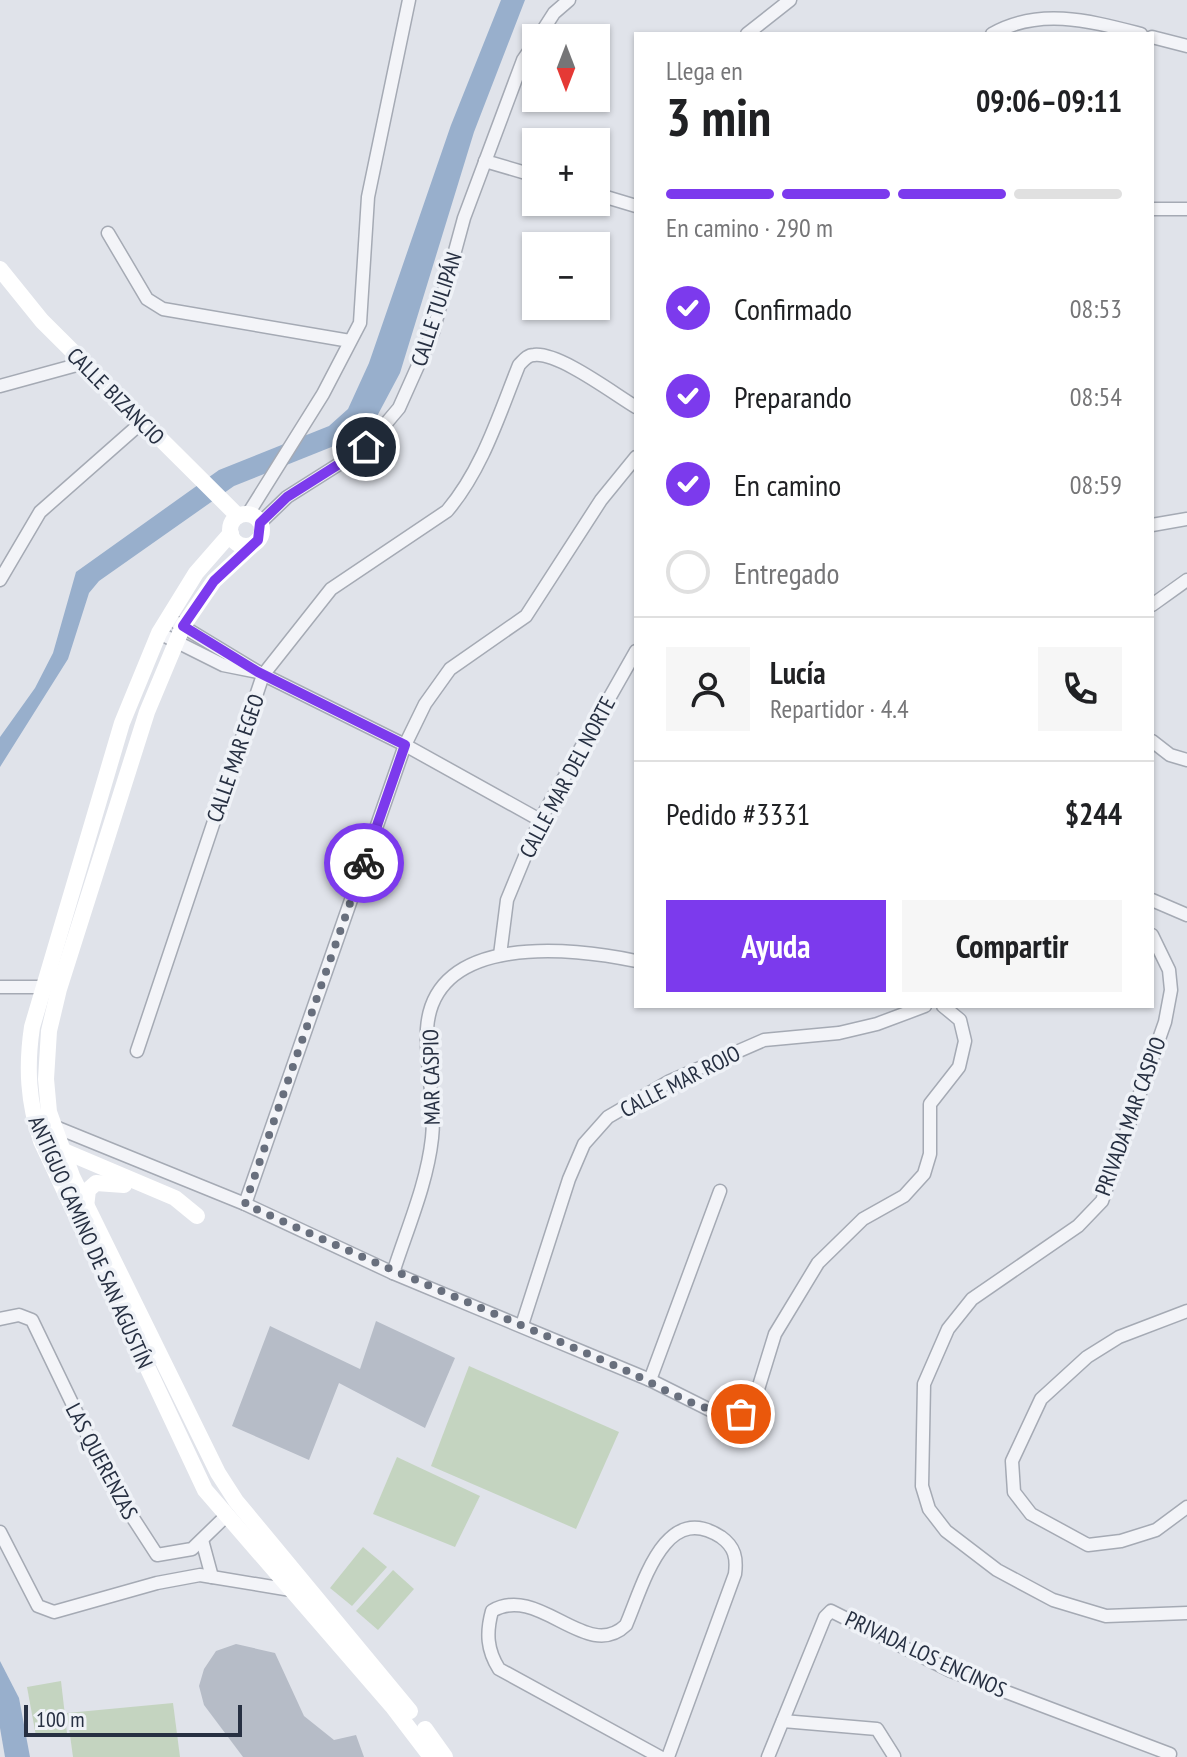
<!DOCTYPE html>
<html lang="es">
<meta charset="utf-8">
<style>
:root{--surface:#fff;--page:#f6f6f6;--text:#202124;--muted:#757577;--line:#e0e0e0;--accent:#7c3aed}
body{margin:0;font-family:"PT Sans Narrow",sans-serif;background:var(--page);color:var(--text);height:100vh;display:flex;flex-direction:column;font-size:30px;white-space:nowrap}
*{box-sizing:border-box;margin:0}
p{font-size:26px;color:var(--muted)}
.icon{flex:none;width:44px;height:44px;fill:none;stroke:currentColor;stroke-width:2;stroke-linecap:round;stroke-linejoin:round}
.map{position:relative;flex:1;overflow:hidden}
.side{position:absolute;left:634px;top:32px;width:520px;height:976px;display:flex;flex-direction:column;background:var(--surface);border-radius:0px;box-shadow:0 2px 6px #0004}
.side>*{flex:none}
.needle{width:52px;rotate:180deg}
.buttons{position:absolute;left:522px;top:24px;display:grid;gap:16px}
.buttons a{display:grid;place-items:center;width:88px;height:88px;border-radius:0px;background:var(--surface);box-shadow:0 2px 6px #0004;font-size:40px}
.scale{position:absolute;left:24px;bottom:20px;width:218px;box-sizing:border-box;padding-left:8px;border:4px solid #273042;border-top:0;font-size:22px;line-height:28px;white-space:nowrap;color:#273042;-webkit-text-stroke:6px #eff2f7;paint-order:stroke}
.pin{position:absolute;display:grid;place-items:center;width:68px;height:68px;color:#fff;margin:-34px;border:4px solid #fff;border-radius:50%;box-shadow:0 2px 8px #0007}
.courier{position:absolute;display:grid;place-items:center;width:80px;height:80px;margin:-40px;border:6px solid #7c3aed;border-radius:50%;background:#fff;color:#222;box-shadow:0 2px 10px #0007}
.head em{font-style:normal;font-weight:700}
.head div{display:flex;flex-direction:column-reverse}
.head{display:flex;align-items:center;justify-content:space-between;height:136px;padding:0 32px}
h1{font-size:52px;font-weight:700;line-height:60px}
.bar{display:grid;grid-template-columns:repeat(4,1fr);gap:12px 8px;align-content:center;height:96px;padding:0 32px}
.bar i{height:10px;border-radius:6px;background:var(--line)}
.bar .current{background:var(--accent)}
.bar p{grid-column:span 4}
.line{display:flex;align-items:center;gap:20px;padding:0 32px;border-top:2px solid var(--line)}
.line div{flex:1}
.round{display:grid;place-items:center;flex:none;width:84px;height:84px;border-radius:0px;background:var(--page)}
ol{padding:0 32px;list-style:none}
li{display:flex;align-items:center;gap:24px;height:88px}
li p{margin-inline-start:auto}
li .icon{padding:8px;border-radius:50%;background:var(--accent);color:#fff;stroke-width:4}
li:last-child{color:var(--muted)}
li i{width:44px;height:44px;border:4px solid var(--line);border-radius:50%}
.action{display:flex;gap:16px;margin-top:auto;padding:16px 32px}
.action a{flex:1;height:92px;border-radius:0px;background:var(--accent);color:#fff;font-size:32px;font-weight:700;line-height:92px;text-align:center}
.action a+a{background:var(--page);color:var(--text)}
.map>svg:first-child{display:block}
</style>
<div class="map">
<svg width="1187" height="1757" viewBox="0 0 1187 1757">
<rect width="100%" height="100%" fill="#e0e3ea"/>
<!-- green -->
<g fill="#c4d4c0">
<path d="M469,1366l150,66 -43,97 -145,-63z"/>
<path d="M397,1457l83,39 -25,51 -82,-33z"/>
<path d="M363,1547l24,20 -35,39 -22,-18z"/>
<path d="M393,1570l21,19 -36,41 -22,-19z"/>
<path d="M61,1681l6,52 -31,3 -9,-49z"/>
<path d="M173,1703l7,54h-107l-6,-44z"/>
</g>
<!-- water -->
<g fill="#98afcc">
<path d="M501,0h24l-51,132 -74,241 -25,47 -31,22 -110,44 -135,95 -10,12 -21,66 -68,108v-30l35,-49 18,-35 23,-81 143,-102 110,-44 19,-17 21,-46 82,-238z"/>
<path d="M0,1661l19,37 11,59h-25l-5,-29z"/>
</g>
<!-- building -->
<g fill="#b6bcc7">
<path d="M376,1321l79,37 -30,70 -86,-45 -30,77 -77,-34 38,-100 90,43z"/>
<path d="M236,1644l39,9 29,63 30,24 22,-5 8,22h-121l-39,-52 -5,-19 5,-17 12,-18z"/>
</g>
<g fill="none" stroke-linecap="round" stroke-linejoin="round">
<!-- street casing -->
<g stroke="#a5aab4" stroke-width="15">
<g id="street">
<path d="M747,34l43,-34"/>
<path d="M992,34c48,-27 98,-13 149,0"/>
<path d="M1152,37l35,9"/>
<path d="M538,38l16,-25 15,-13"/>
<path d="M485,161l51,15"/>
<path d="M596,194l40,12"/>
<path d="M1152,209h35"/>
<path d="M108,233l39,66 16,10 187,32"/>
<path d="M0,386l84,-23"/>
<path d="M248,514l75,-120 37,-71 8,-126 41,-197"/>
<path d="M260,523l27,-26 79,-50 33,-39 34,-76 31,-114 59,-158 13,-19"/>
<path d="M1152,525l35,-6"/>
<path d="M0,580l40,-68 101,-89"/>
<path d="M1152,605l35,-25"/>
<path d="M177,623l81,49 147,73 135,75"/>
<path d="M159,633l64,32 35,7"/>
<path d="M1152,741l18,14 17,5"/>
<path d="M1152,900l35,15"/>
<path d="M1152,935l17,35 2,20 -6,32 -63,179 -24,25 -106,73 -24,30 -24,55 -2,102 7,23 17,22 51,39 56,30 53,16 81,-3"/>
<path d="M500,955l7,-55 33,-80 96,-169"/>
<path d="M0,987h40"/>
<path d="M137,1051l126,-376 68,-86 116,-78c35,-41 52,-96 72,-146 5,-5 8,-10 15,-10 25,-3 80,39 102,52"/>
<path d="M48,1124l197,80 148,69 257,107 66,33 25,1 14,-15 20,-65 43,-71 45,-44 41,-23 20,-22 6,-20v-50l29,-37 6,-26 -5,-21 -17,-14"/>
<path d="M245,1204l160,-459 20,-41 25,-35 76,-53 75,-116 35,-43"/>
<path d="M393,1273c14,-44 34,-89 39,-135 4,-36 -7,-73 -5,-109 6,-96 144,-82 209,-68"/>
<path d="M1187,1311l-68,26 -32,20 -46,42 -29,62 2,31 17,22 57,31 33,-4 35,-11 31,-23"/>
<path d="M0,1319l19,-4 13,5 79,164 46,71 35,-6 33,-32"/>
<path d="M522,1325l47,-146 15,-35 24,-27 62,-36 94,-41 75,-7 38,-9 48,-18"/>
<path d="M650,1380l70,-189"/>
<path d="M0,1532l38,74 16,6 103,-29 43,-8 91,15"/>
<path d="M202,1540l10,37"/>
<path d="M783,1721l94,8 17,27"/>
<path d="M660,1757l-161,-88c-12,-19 -13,-36 -7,-58 47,-28 95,52 134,14 17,-39 38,-125 95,-88 14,10 16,21 14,37l-67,183"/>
<path d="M768,1757l57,-140 6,-6 120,60 219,83"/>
</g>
</g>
<!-- street -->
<use href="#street" stroke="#f3f4f8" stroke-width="12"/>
<!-- secondary -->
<g stroke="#fff" stroke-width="16">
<path d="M0,269l42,52 196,195"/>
<circle cx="246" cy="530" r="16"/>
<path d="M231,533l-35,40 -37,60 -37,90 -90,304c-6,40 -4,75 9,114l164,349 187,216 39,51"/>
<path d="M258,540l-44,41 -31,45 -36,86 -88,277 -10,42 -3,48 3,33 23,64 146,297 18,28 174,210"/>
<path d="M57,1148l118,50 22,18"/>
<path d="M86,1207l2,-17 8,-7 28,2"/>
<path d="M425,1729l20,28"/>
</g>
</g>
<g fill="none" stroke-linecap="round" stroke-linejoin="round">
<!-- done -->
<path stroke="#686f7d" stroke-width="8" stroke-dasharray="0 14.4" d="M364,863l-119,341c123,57 247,108 371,162 36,15 87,50 125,48"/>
<!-- route -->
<path stroke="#7c3aed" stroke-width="10" d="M364,863l41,-118 -147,-73 -75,-46 31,-45 44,-41 2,-17 27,-26 79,-50"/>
</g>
<g text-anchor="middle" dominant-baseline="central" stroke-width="7" stroke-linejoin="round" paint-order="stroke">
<!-- street labels -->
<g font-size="22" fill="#273042" stroke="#eff2f7">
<text transform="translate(436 309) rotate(-72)">CALLE TULIPÁN</text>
<text transform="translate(116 396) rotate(45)">CALLE BIZANCIO</text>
<text transform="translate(235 758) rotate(-71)">CALLE MAR EGEO</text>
<text transform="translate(567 777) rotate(-62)">CALLE MAR DEL NORTE</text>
<text transform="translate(431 1077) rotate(-91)">MAR CASPIO</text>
<text transform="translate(680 1081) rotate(-27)">CALLE MAR ROJO</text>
<text transform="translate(1130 1116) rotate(-70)">PRIVADA MAR CASPIO</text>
<text transform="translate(91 1242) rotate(66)">ANTIGUO CAMINO DE SAN AGUSTÍN</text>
<text transform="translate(102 1461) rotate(62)">LAS QUERENZAS</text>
<text transform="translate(926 1654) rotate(25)">PRIVADA LOS ENCINOS</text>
</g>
</g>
</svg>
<div class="buttons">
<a><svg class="needle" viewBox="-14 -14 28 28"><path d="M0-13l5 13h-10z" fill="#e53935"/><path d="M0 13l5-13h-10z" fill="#757577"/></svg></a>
<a>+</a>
<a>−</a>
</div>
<div class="scale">100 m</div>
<div class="pin" style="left:741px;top:1414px;background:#ea580c"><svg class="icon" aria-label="bag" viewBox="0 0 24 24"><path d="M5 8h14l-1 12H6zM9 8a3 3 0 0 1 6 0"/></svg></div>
<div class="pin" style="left:366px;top:447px;background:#1f2937"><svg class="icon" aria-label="home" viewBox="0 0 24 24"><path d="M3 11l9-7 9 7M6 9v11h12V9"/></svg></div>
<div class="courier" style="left:364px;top:863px"><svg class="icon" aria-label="bike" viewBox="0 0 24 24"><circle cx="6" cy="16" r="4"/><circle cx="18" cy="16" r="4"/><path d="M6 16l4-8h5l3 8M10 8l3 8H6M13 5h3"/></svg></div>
<section class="side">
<div class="head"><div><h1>3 min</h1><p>Llega en</p></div><em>09:06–09:11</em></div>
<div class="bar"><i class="current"></i><i class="current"></i><i class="current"></i><i></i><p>En camino · 290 m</p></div>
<ol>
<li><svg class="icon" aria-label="check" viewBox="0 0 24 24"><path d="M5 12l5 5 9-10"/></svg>Confirmado<p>08:53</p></li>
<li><svg class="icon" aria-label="check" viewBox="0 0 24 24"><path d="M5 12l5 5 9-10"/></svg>Preparando<p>08:54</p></li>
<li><svg class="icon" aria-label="check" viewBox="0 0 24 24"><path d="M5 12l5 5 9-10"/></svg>En camino<p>08:59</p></li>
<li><i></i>Entregado</li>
</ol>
<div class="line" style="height:144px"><a class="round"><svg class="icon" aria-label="person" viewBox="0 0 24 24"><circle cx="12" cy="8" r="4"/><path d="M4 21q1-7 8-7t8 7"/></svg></a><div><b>Lucía</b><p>Repartidor · 4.4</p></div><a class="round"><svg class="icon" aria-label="phone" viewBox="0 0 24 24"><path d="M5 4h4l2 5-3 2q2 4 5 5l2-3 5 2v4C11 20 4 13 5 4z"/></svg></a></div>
<div class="line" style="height:104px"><div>Pedido #3331</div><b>$244</b></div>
<div class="action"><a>Ayuda</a><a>Compartir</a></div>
</section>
</div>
